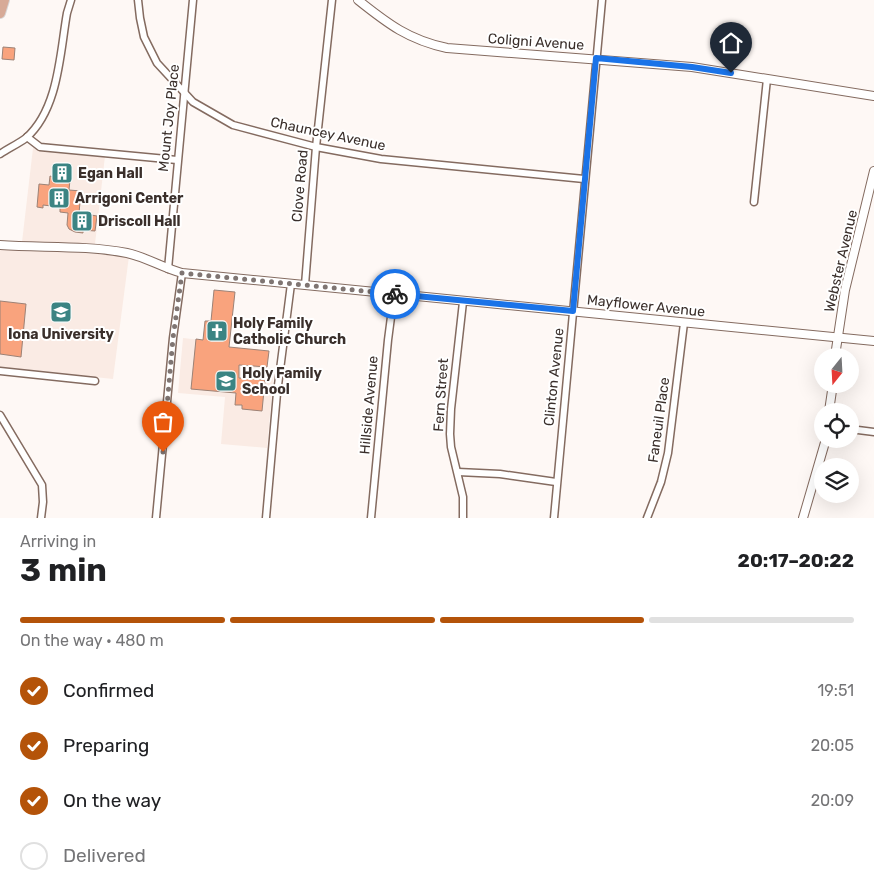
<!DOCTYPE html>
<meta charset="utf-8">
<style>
:root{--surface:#fff;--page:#f2f2f2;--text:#202124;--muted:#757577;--line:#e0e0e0;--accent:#b45309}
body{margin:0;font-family:Rubik,sans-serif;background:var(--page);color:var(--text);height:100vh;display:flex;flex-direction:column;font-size:19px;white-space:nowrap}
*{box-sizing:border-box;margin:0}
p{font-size:16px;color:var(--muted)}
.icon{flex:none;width:28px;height:28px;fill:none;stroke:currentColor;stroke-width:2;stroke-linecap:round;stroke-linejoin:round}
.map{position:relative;height:518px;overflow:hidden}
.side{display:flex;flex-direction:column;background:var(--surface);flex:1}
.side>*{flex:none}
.needle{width:32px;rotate:198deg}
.buttons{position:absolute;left:814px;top:348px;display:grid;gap:10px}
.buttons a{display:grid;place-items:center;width:45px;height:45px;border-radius:50%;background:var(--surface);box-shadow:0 5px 20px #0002;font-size:25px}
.pin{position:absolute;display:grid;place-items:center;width:42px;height:42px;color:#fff;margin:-51px -21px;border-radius:50% 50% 50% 0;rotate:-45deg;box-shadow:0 0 5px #0007}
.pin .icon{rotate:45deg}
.courier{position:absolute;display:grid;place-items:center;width:50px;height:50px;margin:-25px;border:4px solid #1a73e8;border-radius:50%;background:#fff;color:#222;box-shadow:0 1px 6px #0007}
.head em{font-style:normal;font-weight:700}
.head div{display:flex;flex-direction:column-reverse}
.head{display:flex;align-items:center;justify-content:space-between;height:85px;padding:0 20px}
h1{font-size:32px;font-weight:700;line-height:38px}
.bar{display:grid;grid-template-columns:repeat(4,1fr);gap:8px 5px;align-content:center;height:60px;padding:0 20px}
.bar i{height:6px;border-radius:4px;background:var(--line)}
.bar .on{background:var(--accent)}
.bar p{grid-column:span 4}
ol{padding:0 20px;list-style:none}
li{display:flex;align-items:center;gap:15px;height:55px}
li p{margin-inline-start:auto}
li .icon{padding:5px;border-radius:50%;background:var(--accent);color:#fff;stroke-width:4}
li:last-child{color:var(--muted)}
li i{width:28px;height:28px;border:2px solid var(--line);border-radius:50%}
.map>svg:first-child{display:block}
</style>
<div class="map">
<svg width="874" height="518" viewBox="0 0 874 518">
<rect width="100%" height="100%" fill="#fef8f5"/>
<!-- built -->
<g fill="#faebe4">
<path d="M33,148l72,8 -10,88 -73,-2z"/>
<path d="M0,249l57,2 72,5 -16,123 -113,-12z"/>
<path d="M183,338l27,3 23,23 41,5 -7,79 -46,-4 4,-47 -47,-4z"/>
</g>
<!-- building -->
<g fill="#f9a37d" stroke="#9c8276">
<path d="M3,47l12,1 -1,12 -12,-1z"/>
<path d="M54,168l17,1 -2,21 12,1 -2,22 18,3 -2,15 -12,-1v3l-8,-1 -6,-3 -2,-4 1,-12 -8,-1v-5l-17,-2v3l-6,-1 2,-23 10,1 1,-9 3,1z"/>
<path d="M214,290l21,2 -6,55 40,4 -2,16 -28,-2v13l26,2 -3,31 -20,-2v-4h-7l1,-12 -45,-4 5,-50 7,1 2,-19h6z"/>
<path d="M0,301l26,3 -5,53 -21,-3z"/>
</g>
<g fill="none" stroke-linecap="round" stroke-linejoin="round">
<!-- minor casing -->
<g stroke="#846b60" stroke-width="9">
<g id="minor">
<path d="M138,0l2,18 4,19 13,26 36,39 40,23 83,22 65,12 203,20"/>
<path d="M27,137l13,10 137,13"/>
<path d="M0,154c9,-6 18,-10 26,-16 33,-29 34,-86 41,-125l4,-13"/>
<path d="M754,202l13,-123"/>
<path d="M168,269l25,-269"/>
<path d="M305,285l11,-138 16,-147"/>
<path d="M463,302l-12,107 -1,25 1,13 12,50v21"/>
<path d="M0,371l95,10"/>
<path d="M0,415l42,70 1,17 -2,16"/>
<path d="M850,429l24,3"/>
<path d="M458,472l42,2 56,8"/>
<path d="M156,518l17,-180 9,-65"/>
<path d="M266,518l11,-125 14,-109"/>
<path d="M371,518l17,-178 6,-46"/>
<path d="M554,518l48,-518"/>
<path d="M647,518l14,-36 7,-29 16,-130"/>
</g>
</g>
<!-- tertiary casing -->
<g stroke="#846b60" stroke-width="10">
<g id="tertiary">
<path d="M358,0c30,24 51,40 89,48l245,19 182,29"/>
<path d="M0,245c42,3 85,0 127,8 19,4 36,15 55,20l692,68"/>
<path d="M835,356l10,-66 29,-119"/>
<path d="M829,411l4,-27"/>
<path d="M803,518l23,-79"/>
</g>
</g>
<!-- primary casing -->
<g stroke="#d8d5d5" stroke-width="12">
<path id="primary" d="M0,13l4,-13"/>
</g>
<!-- minor -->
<use href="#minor" stroke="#fff" stroke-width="6"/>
<!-- tertiary -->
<use href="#tertiary" stroke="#fff" stroke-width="8"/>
<!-- primary -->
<use href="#primary" stroke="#d7aa97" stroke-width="10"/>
</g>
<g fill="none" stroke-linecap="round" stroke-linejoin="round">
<!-- done -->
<path stroke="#7f7572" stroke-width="5" stroke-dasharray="0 9" d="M163,452l10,-114 9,-65 213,21"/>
<!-- route -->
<path stroke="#1a73e8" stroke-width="6" d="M395,294l178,17 23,-253 96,9 39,6"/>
</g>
<!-- icons -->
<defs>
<g id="building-square" transform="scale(1.125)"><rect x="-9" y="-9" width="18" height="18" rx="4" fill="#3b8483" stroke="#fff"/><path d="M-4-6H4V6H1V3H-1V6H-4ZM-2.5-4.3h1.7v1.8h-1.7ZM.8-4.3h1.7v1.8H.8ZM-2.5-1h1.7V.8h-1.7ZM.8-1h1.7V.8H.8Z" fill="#fff"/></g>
<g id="university-square" transform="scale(1.125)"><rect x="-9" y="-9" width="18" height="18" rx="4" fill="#3b8483" stroke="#fff"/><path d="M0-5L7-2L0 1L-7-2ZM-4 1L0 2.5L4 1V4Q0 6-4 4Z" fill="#fff"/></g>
<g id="church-square" transform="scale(1.125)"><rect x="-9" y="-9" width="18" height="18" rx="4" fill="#3b8483" stroke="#fff"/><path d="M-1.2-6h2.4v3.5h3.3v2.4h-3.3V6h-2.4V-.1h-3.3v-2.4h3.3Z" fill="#fff"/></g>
<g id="school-square" transform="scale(1.125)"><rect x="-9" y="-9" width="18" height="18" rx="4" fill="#3b8483" stroke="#fff"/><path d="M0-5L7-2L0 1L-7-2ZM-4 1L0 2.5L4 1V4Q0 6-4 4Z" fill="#fff"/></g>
</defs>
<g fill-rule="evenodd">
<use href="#building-square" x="62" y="173"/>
<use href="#building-square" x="59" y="198"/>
<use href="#building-square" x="82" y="221"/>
<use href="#university-square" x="61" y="312"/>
<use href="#church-square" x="217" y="331"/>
<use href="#school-square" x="226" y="381"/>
</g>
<g text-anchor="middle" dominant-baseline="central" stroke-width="4" stroke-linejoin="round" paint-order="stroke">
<!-- street labels -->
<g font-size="14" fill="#3a2f2b" stroke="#fff">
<text transform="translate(536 42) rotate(4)">Coligni Avenue</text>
<text transform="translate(169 118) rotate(-84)">Mount Joy Place</text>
<text transform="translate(328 134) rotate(12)">Chauncey Avenue</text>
<text transform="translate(300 186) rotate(-85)">Clove Road</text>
<text transform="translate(841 261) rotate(-77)">Webster Avenue</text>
<text transform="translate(646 306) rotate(6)">Mayflower Avenue</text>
<text transform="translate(554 377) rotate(-84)">Clinton Avenue</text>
<text transform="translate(441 395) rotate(-86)">Fern Street</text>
<text transform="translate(369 405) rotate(-85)">Hillside Avenue</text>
<text transform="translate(659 420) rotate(-82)">Faneuil Place</text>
</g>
<!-- poi labels -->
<g font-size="14" font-weight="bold" fill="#3a2f2b" stroke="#fff" text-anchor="start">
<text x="78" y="173">Egan Hall</text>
<text x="75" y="198">Arrigoni Center</text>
<text x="98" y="221">Driscoll Hall</text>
<text x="233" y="323">Holy Family<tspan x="233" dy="16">Catholic Church</tspan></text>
<text x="61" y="334" text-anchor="middle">Iona University</text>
<text x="242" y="373">Holy Family<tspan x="242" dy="16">School</tspan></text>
</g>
</g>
</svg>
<div class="buttons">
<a><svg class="needle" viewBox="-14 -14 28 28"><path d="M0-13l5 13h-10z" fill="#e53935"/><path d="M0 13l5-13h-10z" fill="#757577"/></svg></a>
<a><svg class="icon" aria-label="locate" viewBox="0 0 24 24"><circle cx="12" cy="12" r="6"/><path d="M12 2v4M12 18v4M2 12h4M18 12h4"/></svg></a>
<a><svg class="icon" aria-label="layers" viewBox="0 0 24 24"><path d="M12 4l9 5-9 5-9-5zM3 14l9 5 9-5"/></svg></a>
</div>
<div class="pin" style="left:163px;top:452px;background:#ea580c"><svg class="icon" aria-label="bag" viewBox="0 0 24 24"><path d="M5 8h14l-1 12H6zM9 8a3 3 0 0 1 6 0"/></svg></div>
<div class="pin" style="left:731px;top:73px;background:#1f2937"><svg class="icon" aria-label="home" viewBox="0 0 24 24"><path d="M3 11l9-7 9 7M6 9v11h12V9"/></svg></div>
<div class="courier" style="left:395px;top:294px"><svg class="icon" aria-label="bike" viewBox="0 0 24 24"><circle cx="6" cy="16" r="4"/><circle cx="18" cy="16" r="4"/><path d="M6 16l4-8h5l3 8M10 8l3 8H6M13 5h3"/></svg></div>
</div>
<section class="side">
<div class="head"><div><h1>3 min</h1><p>Arriving in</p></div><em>20:17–20:22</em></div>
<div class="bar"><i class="on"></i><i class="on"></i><i class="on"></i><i></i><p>On the way · 480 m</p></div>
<ol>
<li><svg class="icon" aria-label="check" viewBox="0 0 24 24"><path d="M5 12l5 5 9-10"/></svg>Confirmed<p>19:51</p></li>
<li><svg class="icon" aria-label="check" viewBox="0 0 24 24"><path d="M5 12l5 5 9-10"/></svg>Preparing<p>20:05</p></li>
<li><svg class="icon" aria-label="check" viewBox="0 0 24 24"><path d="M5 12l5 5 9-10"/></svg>On the way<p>20:09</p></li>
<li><i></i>Delivered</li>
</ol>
</section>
